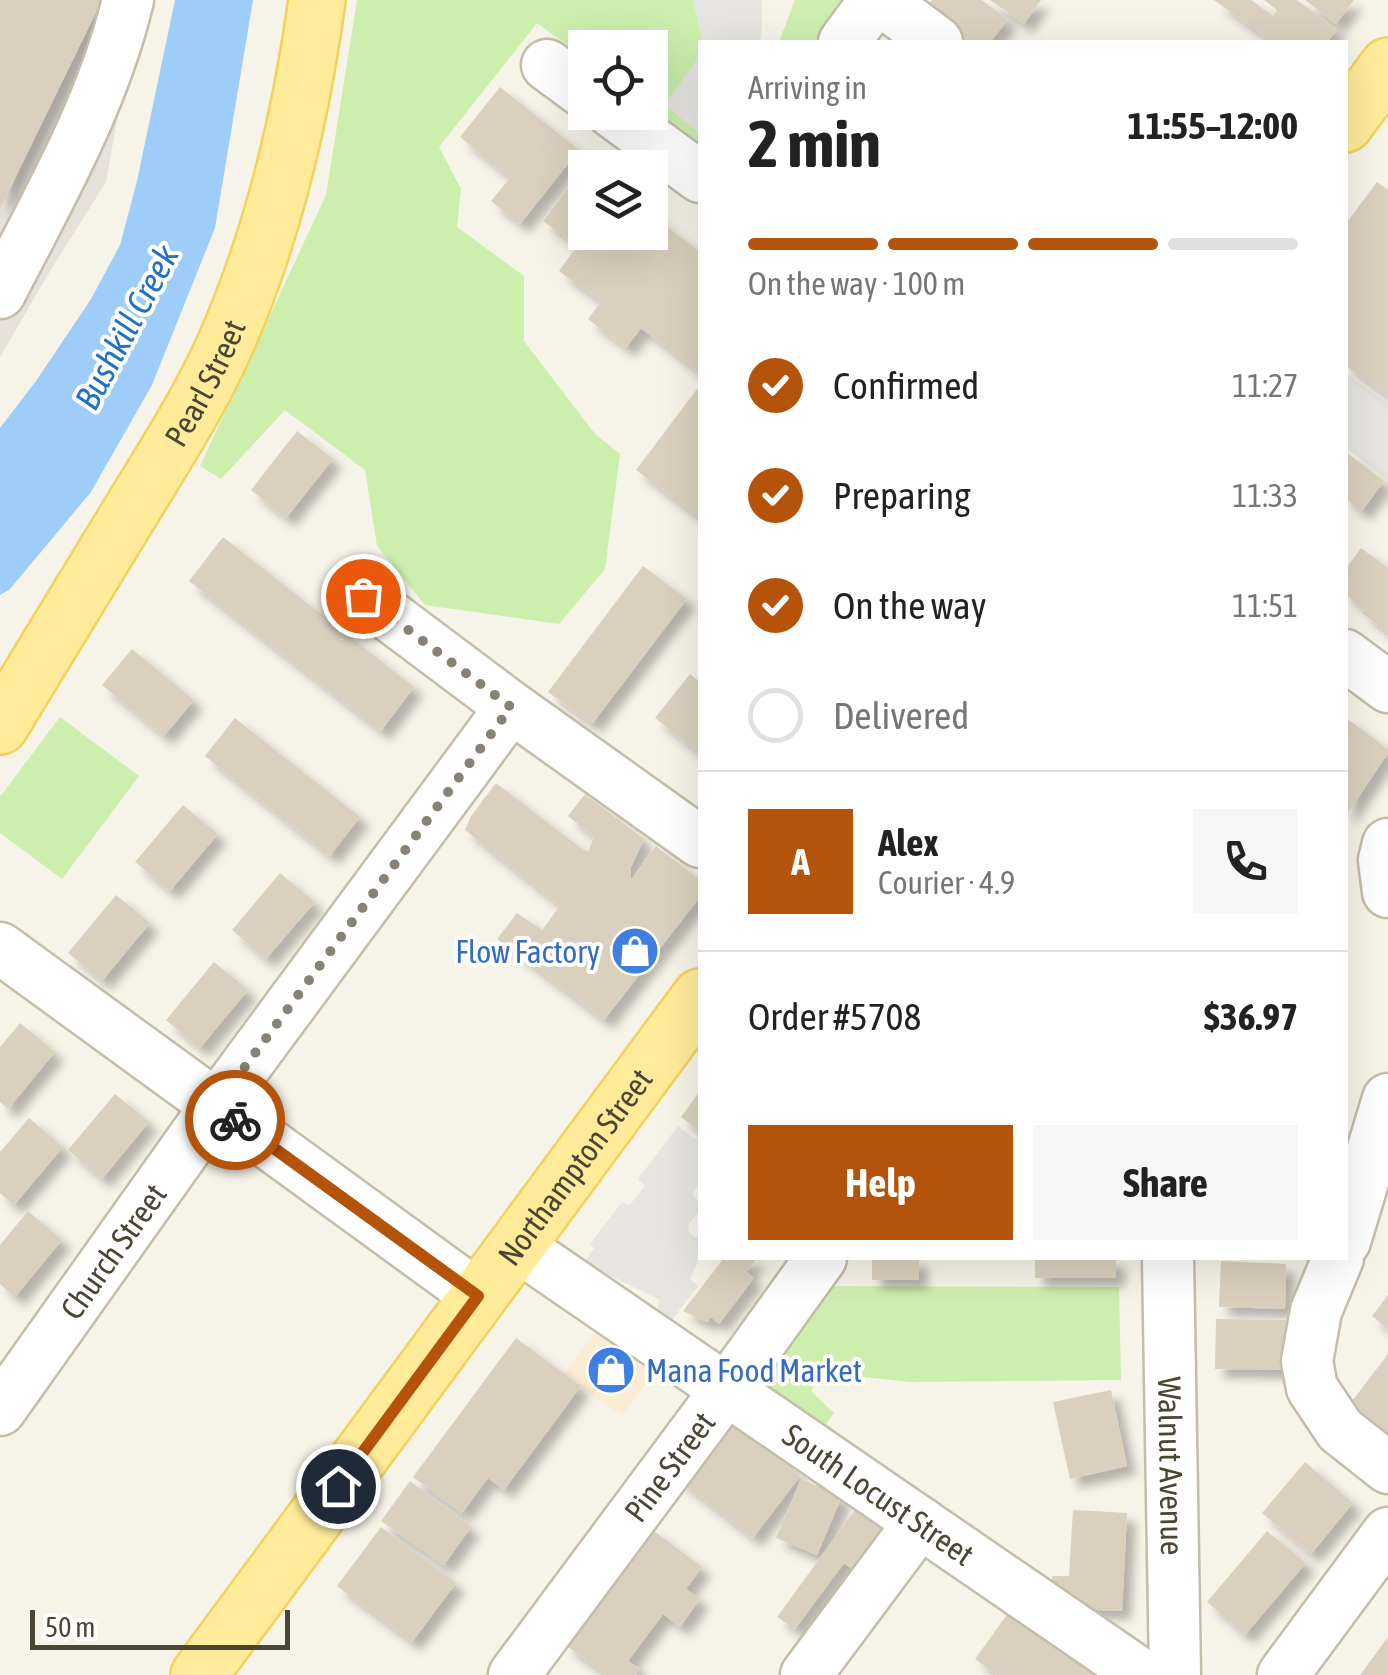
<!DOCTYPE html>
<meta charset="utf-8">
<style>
:root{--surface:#fff;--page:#f6f6f6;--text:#222;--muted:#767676;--line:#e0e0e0;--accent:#b45309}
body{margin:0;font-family:"Asap Condensed",sans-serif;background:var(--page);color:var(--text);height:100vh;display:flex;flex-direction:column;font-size:38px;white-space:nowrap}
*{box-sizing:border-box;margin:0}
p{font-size:32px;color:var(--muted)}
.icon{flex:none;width:55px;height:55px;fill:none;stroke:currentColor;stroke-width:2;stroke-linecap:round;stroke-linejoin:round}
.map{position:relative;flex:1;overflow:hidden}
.drawer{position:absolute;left:698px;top:40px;width:650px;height:1220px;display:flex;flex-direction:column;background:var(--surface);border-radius:0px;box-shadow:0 10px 40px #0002}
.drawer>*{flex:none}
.buttons{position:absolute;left:568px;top:30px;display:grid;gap:20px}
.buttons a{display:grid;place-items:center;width:100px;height:100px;border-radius:0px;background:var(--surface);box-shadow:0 10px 40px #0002;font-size:50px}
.scale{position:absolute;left:30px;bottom:25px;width:260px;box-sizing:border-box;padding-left:10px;border:5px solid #4b4536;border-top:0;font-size:28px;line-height:35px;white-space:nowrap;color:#4b4536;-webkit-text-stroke:8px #fff;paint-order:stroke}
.pin{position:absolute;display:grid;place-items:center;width:85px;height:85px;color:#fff;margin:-42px;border:5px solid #fff;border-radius:50%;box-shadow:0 2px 10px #0007}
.courier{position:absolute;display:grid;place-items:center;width:100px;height:100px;margin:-50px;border:8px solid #b45309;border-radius:50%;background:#fff;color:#222;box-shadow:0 2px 12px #0007}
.head em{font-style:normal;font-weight:700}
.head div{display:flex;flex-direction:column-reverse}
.head{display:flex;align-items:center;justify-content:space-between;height:170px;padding:0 50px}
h1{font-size:65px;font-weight:700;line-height:75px}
.bar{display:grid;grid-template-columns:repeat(4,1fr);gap:15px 10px;align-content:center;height:120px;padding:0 50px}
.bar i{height:12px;border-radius:8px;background:var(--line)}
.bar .on{background:var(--accent)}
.bar p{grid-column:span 4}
.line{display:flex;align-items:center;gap:25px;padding:0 50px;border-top:2px solid var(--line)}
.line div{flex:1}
.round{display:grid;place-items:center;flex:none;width:105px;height:105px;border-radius:0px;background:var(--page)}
ol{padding:0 50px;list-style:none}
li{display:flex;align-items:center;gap:30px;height:110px}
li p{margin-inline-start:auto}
li .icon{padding:10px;border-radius:50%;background:var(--accent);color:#fff;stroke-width:4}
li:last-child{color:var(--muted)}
li i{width:55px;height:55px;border:5px solid var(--line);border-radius:50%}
.primary-button{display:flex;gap:20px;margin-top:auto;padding:20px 50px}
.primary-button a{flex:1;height:115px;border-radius:0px;background:var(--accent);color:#fff;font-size:40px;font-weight:700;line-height:115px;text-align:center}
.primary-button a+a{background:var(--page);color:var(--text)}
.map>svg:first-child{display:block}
</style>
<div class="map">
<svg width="1388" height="1675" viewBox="0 0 1388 1675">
<defs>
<filter id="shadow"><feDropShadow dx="9" dy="9" stdDeviation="5" flood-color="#0004"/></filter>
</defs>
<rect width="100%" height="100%" fill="#f6f3e9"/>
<!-- commercial -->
<path fill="#faedd3" d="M600,1325l58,42 -36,49 -58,-42z"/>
<!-- industrial -->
<path fill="#e6e2db" d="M0,0h144l-21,86 -17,96 -59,94 -47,81z"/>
<!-- green -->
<g fill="#ccefae">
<path d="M357,0h336l10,42h-3v14l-35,49 35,28v10l-50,-37v-58h-65v10l-48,-35 -98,124 22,42 -4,38 67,49v65l71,93 25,20 -15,115 -46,55 -134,-19 -48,-59 -12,-76 -80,-60 -64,69 -21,-13 126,-271z"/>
<path d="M795,0h50l-31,42h-35z"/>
<path d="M60,717l79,59 -77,103 -62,-46v-36z"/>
<path d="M823,1286l296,1 2,93 -210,2 -88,-9 -12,18 23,22 -19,27 -72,-50z"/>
</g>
<!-- parking -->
<g fill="#e7e5e1">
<path d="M693,0h69v26l-2,16h-57z"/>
<path d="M700,55v78l-35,-28z"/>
<path d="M1345,373l43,31v76l-43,-33z"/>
<path d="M678,1126l22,17v40l-7,9v4l7,6v8l-12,15 1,7 11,9v16l-10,22 8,7 -26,34 -16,-9 4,-11 -76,-37 10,-15 -4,-4 32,-42 7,4 16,-20 -7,-7z"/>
</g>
<!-- water -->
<path fill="#9fcdf9" d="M175,0h78l-38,228 -63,157 -61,107 -81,97 -10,6v-167l36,-47 55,-82 29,-54 17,-64z"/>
<!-- building -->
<g fill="#d9d1bd" filter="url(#shadow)">
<path d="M0,0h102l-102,209z"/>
<path d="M932,0h50l26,20 -18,22h-45l-29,-22z"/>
<path d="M990,0h51l-17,24z"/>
<path d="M1214,0h37l22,16 4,-6 -13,-10h33l40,30 -10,12h-55z"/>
<path d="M1305,0h49l-18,24z"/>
<path d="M500,87l79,63 -59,74 -29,-23 19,-23 -50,-41z"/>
<path d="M585,166v66h65v-18l50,38v121l-59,-45 -15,20 -38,-29 13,-17 -42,-31 18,-25 -34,-25z"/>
<path d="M1377,182l11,8v206l-43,-31v-140z"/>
<path d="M700,385v127l-3,4 -61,-46z"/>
<path d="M297,431l36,28 -47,59 -35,-28z"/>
<path d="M1347,453l37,28 -22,30 -17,-13v-41z"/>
<path d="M223,537l191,150 -33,44 -192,-150z"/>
<path d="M1361,548l27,20v65l-26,-20 3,-4 -20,-15v-24z"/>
<path d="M643,566l44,33 -95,125 -44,-32z"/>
<path d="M132,649l62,51 -30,36 -62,-51z"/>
<path d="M690,674l10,8v72l-45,-36z"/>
<path d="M1345,717l43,32v4l-43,64z"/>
<path d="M235,718l125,99 -30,39 -125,-100z"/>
<path d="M496,783l86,66 6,3 6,-15 -26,-21 17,-22 59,45 -13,28v13l25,-34 44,34v17l-96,123 -107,-81 20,-26 25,17 18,-24 -95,-76 6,-14z"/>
<path d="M183,805l35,29 -48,57 -35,-29z"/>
<path d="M280,873l35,29 -49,57 -34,-29z"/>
<path d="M116,895l34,28 -48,58 -34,-28z"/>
<path d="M214,962l34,28 -48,58 -34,-28z"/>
<path d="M20,1023l35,29 -47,57 -8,-7v-55z"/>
<path d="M700,1091v41l-19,-15z"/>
<path d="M115,1094l34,28 -47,57 -34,-29z"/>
<path d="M29,1118l34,29 -49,58 -14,-12v-41z"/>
<path d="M28,1211l34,29 -47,57 -15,-13v-39z"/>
<path d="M724,1258h33l-11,14 8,6 -35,46 -8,-7 -4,5 -24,-11z"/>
<rect x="872" y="1258" width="47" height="22"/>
<rect x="1035" y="1258" width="81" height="20"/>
<path d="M1221,1261l65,3 -1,45 -66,-2z"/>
<path d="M1388,1295v34l-16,-13z"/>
<path d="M1216,1319l81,1 -1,50 -81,-1z"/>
<path d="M516,1338l65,48 -77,104 -16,-12 -26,35 -49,-36z"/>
<path d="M1388,1354v90l-49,-26z"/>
<path d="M1111,1390l16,76 -57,13 -17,-77z"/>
<path d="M724,1416l77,59 -48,63 -77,-60z"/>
<path d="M1305,1462l48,41 -42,51 -49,-41z"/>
<path d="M801,1479l41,17 -25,59 -41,-17z"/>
<path d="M410,1481l61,46 -27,38 -63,-44z"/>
<path d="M855,1510l35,25 -29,40 -17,-12 -49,66 -18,-12z"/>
<path d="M1073,1510l54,3 -5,98 -71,-3 1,-32h17z"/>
<path d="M381,1527l75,56 -44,59 -75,-56z"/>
<path d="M650,1528l52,39 -16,22 14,10 -20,28 -17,-13 -35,47 12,8 -4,6h-29l-43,-31z"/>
<path d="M1267,1531l39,32 -61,72 -38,-33z"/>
<path d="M1011,1609l92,66h-106l-22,-16z"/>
<path d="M1388,1637v38h-28z"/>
</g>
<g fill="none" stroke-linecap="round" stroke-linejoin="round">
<!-- minor casing -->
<g stroke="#c3bdaa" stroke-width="55">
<g id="minor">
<path d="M881,0l56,42"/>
<path d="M844,42l31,-42"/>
<path d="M547,65l38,28"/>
<path d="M612,112l88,65"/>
<path d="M0,293c49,-95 103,-189 128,-293"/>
<path d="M363,596l148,111 189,135"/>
<path d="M1345,655l43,32"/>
<path d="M1388,844l-4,16 4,32"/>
<path d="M0,948l478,348"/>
<path d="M1345,1241l43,-142"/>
<path id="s1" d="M516,1245l626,430"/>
<path id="s2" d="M1168,1258l7,417"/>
<path d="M1338,1258l-22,53 -9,50 5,27 28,42 48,38"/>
<path id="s3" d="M0,1410l216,-304 295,-399"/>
<path id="s4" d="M514,1675l212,-285 95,-132"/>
<path d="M806,1675l114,-153"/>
<path d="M1283,1675l105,-142"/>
</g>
</g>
<!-- major casing -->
<g stroke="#f2d25b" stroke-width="60">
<g id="major">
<path d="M1345,124l43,-58"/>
<path id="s5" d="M0,726c44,-71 87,-143 131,-215 33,-54 68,-108 94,-166 48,-109 76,-227 92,-345"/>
<path id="s6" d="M199,1675l501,-678"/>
</g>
</g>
<!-- minor -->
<use href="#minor" stroke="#fff" stroke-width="50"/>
<!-- major -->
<use href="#major" stroke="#ffeb99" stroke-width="55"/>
</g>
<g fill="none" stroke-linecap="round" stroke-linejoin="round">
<!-- done -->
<path stroke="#878275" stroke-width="10" stroke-dasharray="0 18" d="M235,1120l-19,-14 295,-399 -148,-111"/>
<!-- route -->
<path stroke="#b45309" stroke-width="12" d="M235,1120l243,176 -140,190"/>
</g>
<!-- icons -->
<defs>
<g id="shop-disc" transform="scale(2.5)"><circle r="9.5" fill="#3f7fe0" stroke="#fff"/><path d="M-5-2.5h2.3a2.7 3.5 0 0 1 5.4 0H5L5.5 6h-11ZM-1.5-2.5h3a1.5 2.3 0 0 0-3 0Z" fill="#fff"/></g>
</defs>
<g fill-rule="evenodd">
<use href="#shop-disc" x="635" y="951"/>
<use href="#shop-disc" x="611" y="1370"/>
</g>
<g text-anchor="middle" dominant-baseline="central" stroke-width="8" stroke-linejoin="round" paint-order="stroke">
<!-- street labels -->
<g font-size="32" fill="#4b4536" stroke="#fff">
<text stroke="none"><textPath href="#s5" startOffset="400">Pearl Street</textPath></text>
<text stroke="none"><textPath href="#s6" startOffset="632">Northampton Street</textPath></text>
<text stroke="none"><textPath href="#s3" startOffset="195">Church Street</textPath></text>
<text stroke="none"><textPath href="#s2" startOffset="208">Walnut Avenue</textPath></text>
<text stroke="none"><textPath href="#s4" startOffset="260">Pine Street</textPath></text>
<text stroke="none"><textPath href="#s1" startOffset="440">South Locust Street</textPath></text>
</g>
<!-- shop labels -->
<g font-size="32" fill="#366cbe" stroke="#fff" text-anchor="end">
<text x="600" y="951">Flow Factory</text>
<text x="646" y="1370" text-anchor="start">Mana Food Market</text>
</g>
<!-- water labels -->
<g font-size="35" font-style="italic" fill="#2172c5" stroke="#fff">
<text transform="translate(126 327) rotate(-62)">Bushkill Creek</text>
</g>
</g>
</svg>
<div class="buttons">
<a><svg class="icon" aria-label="locate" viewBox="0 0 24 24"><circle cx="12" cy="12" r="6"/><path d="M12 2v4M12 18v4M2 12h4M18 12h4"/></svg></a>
<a><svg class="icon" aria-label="layers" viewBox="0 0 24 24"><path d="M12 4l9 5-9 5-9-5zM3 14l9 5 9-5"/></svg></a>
</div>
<div class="scale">50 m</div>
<div class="pin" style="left:363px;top:596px;background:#ea580c"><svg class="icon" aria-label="bag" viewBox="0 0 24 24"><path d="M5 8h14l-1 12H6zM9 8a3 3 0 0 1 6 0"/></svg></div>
<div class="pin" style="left:338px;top:1486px;background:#1f2937"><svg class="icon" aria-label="home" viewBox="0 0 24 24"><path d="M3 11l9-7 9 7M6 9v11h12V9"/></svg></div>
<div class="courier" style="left:235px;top:1120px"><svg class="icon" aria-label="bike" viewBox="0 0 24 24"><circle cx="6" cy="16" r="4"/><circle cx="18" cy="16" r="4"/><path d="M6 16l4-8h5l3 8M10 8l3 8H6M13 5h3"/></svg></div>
<section class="drawer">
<div class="head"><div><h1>2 min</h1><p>Arriving in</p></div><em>11:55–12:00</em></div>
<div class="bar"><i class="on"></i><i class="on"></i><i class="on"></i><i></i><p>On the way · 100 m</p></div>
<ol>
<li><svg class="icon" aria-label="check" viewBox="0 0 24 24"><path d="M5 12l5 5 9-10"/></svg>Confirmed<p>11:27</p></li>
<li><svg class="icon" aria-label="check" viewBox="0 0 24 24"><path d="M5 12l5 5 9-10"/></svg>Preparing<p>11:33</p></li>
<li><svg class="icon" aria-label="check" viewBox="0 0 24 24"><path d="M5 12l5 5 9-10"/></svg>On the way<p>11:51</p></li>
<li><i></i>Delivered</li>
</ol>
<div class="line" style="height:180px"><b class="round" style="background:var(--accent);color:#fff">A</b><div><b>Alex</b><p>Courier · 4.9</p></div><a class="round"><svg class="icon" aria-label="phone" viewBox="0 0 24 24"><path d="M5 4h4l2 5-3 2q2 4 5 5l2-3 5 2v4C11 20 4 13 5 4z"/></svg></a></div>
<div class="line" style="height:130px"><div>Order #5708</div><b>$36.97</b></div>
<div class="primary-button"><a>Help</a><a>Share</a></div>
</section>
</div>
